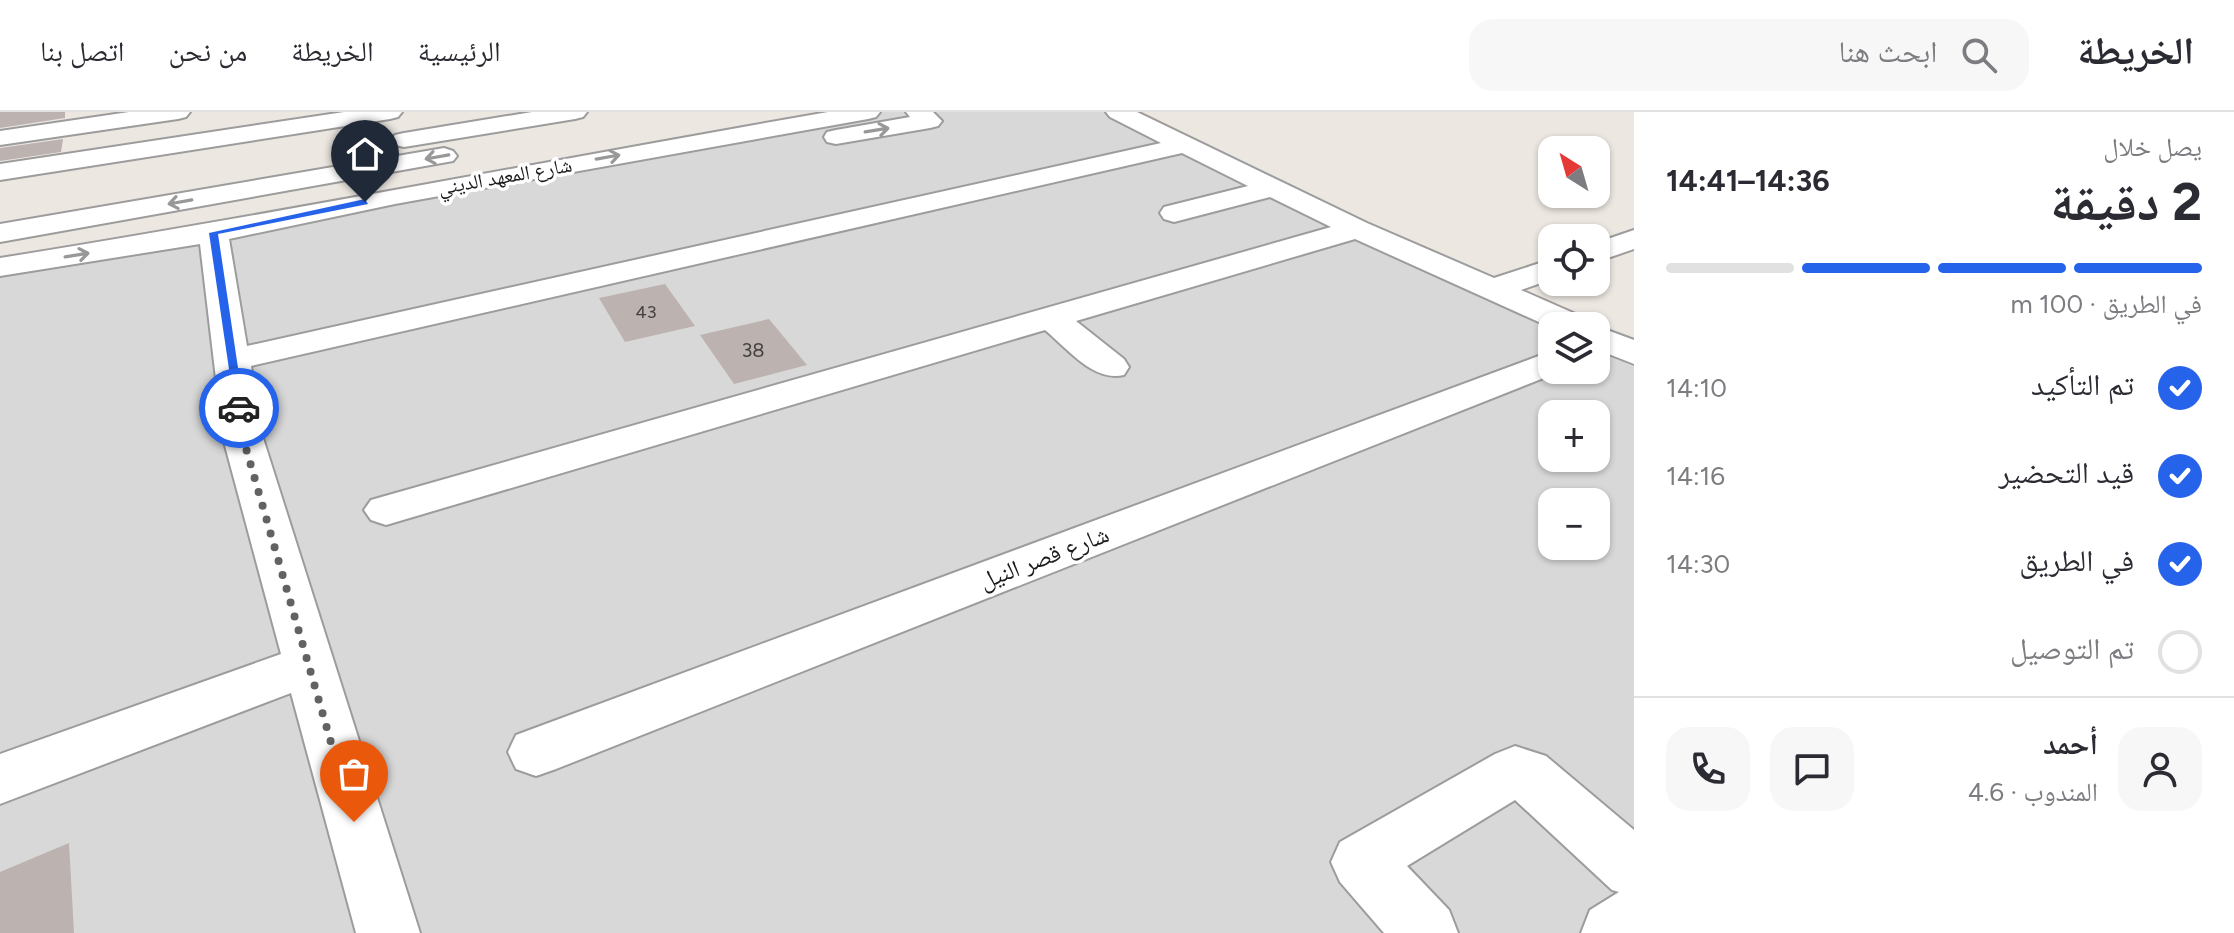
<!DOCTYPE html>
<html lang="ar">
<meta charset="utf-8">
<style>
:root{--surface:#fff;--page:#f7f7f7;--text:#2b2b33;--muted:#7c7c81;--line:#e1e1e2;--accent:#2563eb}
body{margin:0;font-family:Figtree,"Noto Naskh Arabic",sans-serif;background:var(--page);color:var(--text);direction:rtl;height:100vh;display:flex;flex-direction:column;font-size:30px;white-space:nowrap}
*{box-sizing:border-box;margin:0}
p{font-size:26px;color:var(--muted)}
.icon{flex:none;width:44px;height:44px;fill:none;stroke:currentColor;stroke-width:2;stroke-linecap:round;stroke-linejoin:round}
.map{position:relative;flex:1;overflow:hidden;direction:ltr}
.drawer{display:flex;flex-direction:column;background:var(--surface);width:600px}
.drawer>*{flex:none}
.needle{width:52px;rotate:323deg}
.fabs{position:absolute;left:1538px;top:24px;display:grid;gap:16px}
.fabs a{display:grid;place-items:center;width:72px;height:72px;border-radius:16px;background:var(--surface);box-shadow:0 2px 6px #0004;font-size:40px}
.pin{position:absolute;display:grid;place-items:center;width:68px;height:68px;color:#fff;margin:-82px -34px;border-radius:50% 50% 50% 0;rotate:-45deg;box-shadow:0 0 8px #0007}
.pin .icon{rotate:45deg}
.courier{position:absolute;display:grid;place-items:center;width:80px;height:80px;margin:-40px;border:6px solid #2563eb;border-radius:50%;background:#fff;color:#222;box-shadow:0 2px 10px #0007}
.overview em{font-style:normal;font-weight:700}
.overview div{display:flex;flex-direction:column-reverse}
.overview{display:flex;align-items:center;justify-content:space-between;height:136px;padding:0 32px}
h1{font-size:52px;font-weight:700;line-height:60px}
.bar{display:grid;grid-template-columns:repeat(4,1fr);gap:12px 8px;align-content:center;height:96px;padding:0 32px}
.bar i{height:10px;border-radius:6px;background:var(--line)}
.bar .on{background:var(--accent)}
.bar p{grid-column:span 4}
.line{display:flex;align-items:center;gap:20px;padding:0 32px;border-top:2px solid var(--line)}
.line div{flex:1}
.round{display:grid;place-items:center;flex:none;width:84px;height:84px;border-radius:24px;background:var(--page)}
ol{padding:0 32px;list-style:none}
li{display:flex;align-items:center;gap:24px;height:88px}
li p{margin-inline-start:auto}
li .icon{padding:8px;border-radius:50%;background:var(--accent);color:#fff;stroke-width:4}
li:last-child{color:var(--muted)}
li i{width:44px;height:44px;border:4px solid var(--line);border-radius:50%}
header{display:flex;align-items:center;gap:48px;box-sizing:border-box;height:112px;padding:0 40px;background:var(--surface);border-bottom:2px solid var(--line)}
header strong{font-size:38px}
nav{display:flex;gap:44px;margin-inline-start:auto;font-size:28px}
.search{width:560px;height:72px;background:var(--page);display:flex;align-items:center;gap:20px;box-sizing:border-box;padding:0 28px;border-radius:24px;color:var(--muted);font-size:30px}
main{display:flex;flex:1;min-height:0}
.map>svg:first-child{display:block}
</style>
<header>
<strong>الخريطة</strong>
<div class="search"><svg class="icon" aria-label="search" viewBox="0 0 24 24"><circle cx="10" cy="10" r="6"/><path d="M15 15l6 6"/></svg>ابحث هنا</div>
<nav><a>الرئيسية</a><a>الخريطة</a><a>من نحن</a><a>اتصل بنا</a></nav>
</header>
<main>
<section class="drawer">
<div class="overview"><div><h1>2 دقيقة</h1><p>يصل خلال</p></div><em>14:36–14:41</em></div>
<div class="bar"><i class="on"></i><i class="on"></i><i class="on"></i><i></i><p>في الطريق · 100 m</p></div>
<ol>
<li><svg class="icon" aria-label="check" viewBox="0 0 24 24"><path d="M5 12l5 5 9-10"/></svg>تم التأكيد<p>14:10</p></li>
<li><svg class="icon" aria-label="check" viewBox="0 0 24 24"><path d="M5 12l5 5 9-10"/></svg>قيد التحضير<p>14:16</p></li>
<li><svg class="icon" aria-label="check" viewBox="0 0 24 24"><path d="M5 12l5 5 9-10"/></svg>في الطريق<p>14:30</p></li>
<li><i></i>تم التوصيل</li>
</ol>
<div class="line" style="height:144px"><a class="round"><svg class="icon" aria-label="person" viewBox="0 0 24 24"><circle cx="12" cy="8" r="4"/><path d="M4 21q1-7 8-7t8 7"/></svg></a><div><b>أحمد</b><p>المندوب · 4.6</p></div><a class="round"><svg class="icon" aria-label="chat" viewBox="0 0 24 24"><path d="M4 5h16v11H9l-5 4z"/></svg></a><a class="round"><svg class="icon" aria-label="phone" viewBox="0 0 24 24"><path d="M5 4h4l2 5-3 2q2 4 5 5l2-3 5 2v4C11 20 4 13 5 4z"/></svg></a></div>
</section>
<div class="map">
<svg width="1634" height="821" viewBox="0 0 1634 821">
<rect width="100%" height="100%" fill="#ece7e1"/>
<!-- residential -->
<path fill="#d9d8d8" fill-rule="evenodd" d="M830,0h279l230,117 213,100v41h44v-21l38,18v566h-1634v-673zM1552,302h44v44h-44zM1552,390h44v44h-44z"/>
<!-- building -->
<g fill="#bcb2af">
<path d="M0,0h65v6l-65,10z"/>
<path d="M63,27l-2,13 -61,9v-13z"/>
<path d="M665,172l30,42 -70,16 -26,-44z"/>
<path d="M769,207l38,46 -73,19 -34,-49z"/>
<path d="M69,731l5,90h-74v-61z"/>
</g>
<g fill="none" stroke-linecap="round" stroke-linejoin="round">
<!-- minor casing -->
<g stroke="#9c9c9c" stroke-width="4">
<g id="minor">
<path d="M129,0h61l-4,5 -8,2 -178,26v-14z"/>
<path d="M344,0h58l-4,5 -8,2 -390,61v-16z"/>
<path d="M532,0h55l-4,5 -8,2 -171,28 -9,-2 -3,-5 3,-5 9,-2z"/>
<path d="M828,0h52l-4,5 -8,2 -473,85 -166,35 18,107 914,-203 -51,-26 -4,-5h31l230,111 127,55 58,-19v20l-31,11 66,29 5,7 -40,2 -197,-89 -279,82 48,38 5,8 -5,8c-31,7 -56,-26 -79,-45l-659,195 -15,-5 -7,-10 7,-10 960,-273 -61,-30 -96,25 -10,-3 -4,-6 4,-6 84,-21 -66,-33 -931,213 12,72 157,495h-64l-65,-240 -291,111v-50l281,-100 -58,-216 -23,-194 -200,32v-18c277,-44 552,-98 828,-146z"/>
<path d="M906,0h27l9,9 -4,5 -8,2 -94,16 -9,-2 -3,-5 3,-5 9,-2 74,-13z"/>
<path d="M444,36l9,3 4,5 -4,5 -453,81v-18z"/>
<path d="M1634,118v19l-38,13v-19z"/>
<path d="M1594,214h2l38,14v24l-38,-15z"/>
<path d="M1552,239v19h12l-1008,399 -20,7 -20,-7 -8,-17 8,-17z"/>
<path d="M1515,634l31,10 88,74v103h-53l9,-23 29,-18 -7,-2 -97,-90 -108,66 42,44 9,23h-74l-44,-51 -9,-20 9,-20 155,-88z"/>
</g>
</g>
<!-- minor -->
<use href="#minor" fill="#fff" fill-rule="evenodd"/>
</g>
<!-- one-way arrows -->
<defs><path id="oneway-shaft" d="M-6 0H5M1.5-3L5.5 0L1.5 3" fill="none" stroke-width="1.6" stroke-linecap="round" stroke-linejoin="round" transform="scale(2)"/></defs>
<g stroke="#989898">
<use href="#oneway-shaft" transform="translate(877 18) rotate(-9)"/>
<use href="#oneway-shaft" transform="translate(437 45) rotate(170)"/>
<use href="#oneway-shaft" transform="translate(608 45) rotate(-10)"/>
<use href="#oneway-shaft" transform="translate(180 90) rotate(170)"/>
<use href="#oneway-shaft" transform="translate(77 143) rotate(-9)"/>
</g>
<!-- route -->
<path fill="#2563eb" d="M365,87l3,5 -150,30 26,174 -9,2 -26,-177z"/>
<g fill="none" stroke-linecap="round" stroke-linejoin="round">
<!-- done -->
<path stroke="#646260" stroke-width="8" stroke-dasharray="0 14.4" d="M239,296l4,30 111,384"/>
</g>
<g text-anchor="middle" dominant-baseline="central" stroke-width="7" stroke-linejoin="round" paint-order="stroke">
<!-- far-number labels -->
<g font-size="18" fill="#434140">
<text x="646" y="200">43</text>
</g>
<!-- far-street labels -->
<g font-size="20" fill="#1b1b1b" stroke="#fff">
<text transform="translate(505 64) rotate(-10)">شارع المعهد الديني</text>
</g>
<!-- number labels -->
<g font-size="20" fill="#434140">
<text x="753" y="238">38</text>
</g>
<!-- street labels -->
<g font-size="24" fill="#1b1b1b" stroke="#fff">
<text transform="translate(1044 445) rotate(-21)">شارع قصر النيل</text>
</g>
</g>
</svg>
<div class="fabs">
<a><svg class="needle" viewBox="-14 -14 28 28"><path d="M0-13l5 13h-10z" fill="#e53935"/><path d="M0 13l5-13h-10z" fill="#7c7c81"/></svg></a>
<a><svg class="icon" aria-label="locate" viewBox="0 0 24 24"><circle cx="12" cy="12" r="6"/><path d="M12 2v4M12 18v4M2 12h4M18 12h4"/></svg></a>
<a><svg class="icon" aria-label="layers" viewBox="0 0 24 24"><path d="M12 4l9 5-9 5-9-5zM3 14l9 5 9-5"/></svg></a>
<a>+</a>
<a>−</a>
</div>
<div class="pin" style="left:354px;top:710px;background:#ea580c"><svg class="icon" aria-label="bag" viewBox="0 0 24 24"><path d="M5 8h14l-1 12H6zM9 8a3 3 0 0 1 6 0"/></svg></div>
<div class="pin" style="left:365px;top:90px;background:#1f2937"><svg class="icon" aria-label="home" viewBox="0 0 24 24"><path d="M3 11l9-7 9 7M6 9v11h12V9"/></svg></div>
<div class="courier" style="left:239px;top:296px"><svg class="icon" aria-label="car" viewBox="0 0 24 24"><path d="M5 17H2v-5l4-1 3-4h7l3 4 3 1v5h-3M9 17h6M6 11h13"/><circle cx="7" cy="17" r="2"/><circle cx="17" cy="17" r="2"/></svg></div>
</div>
</main>
